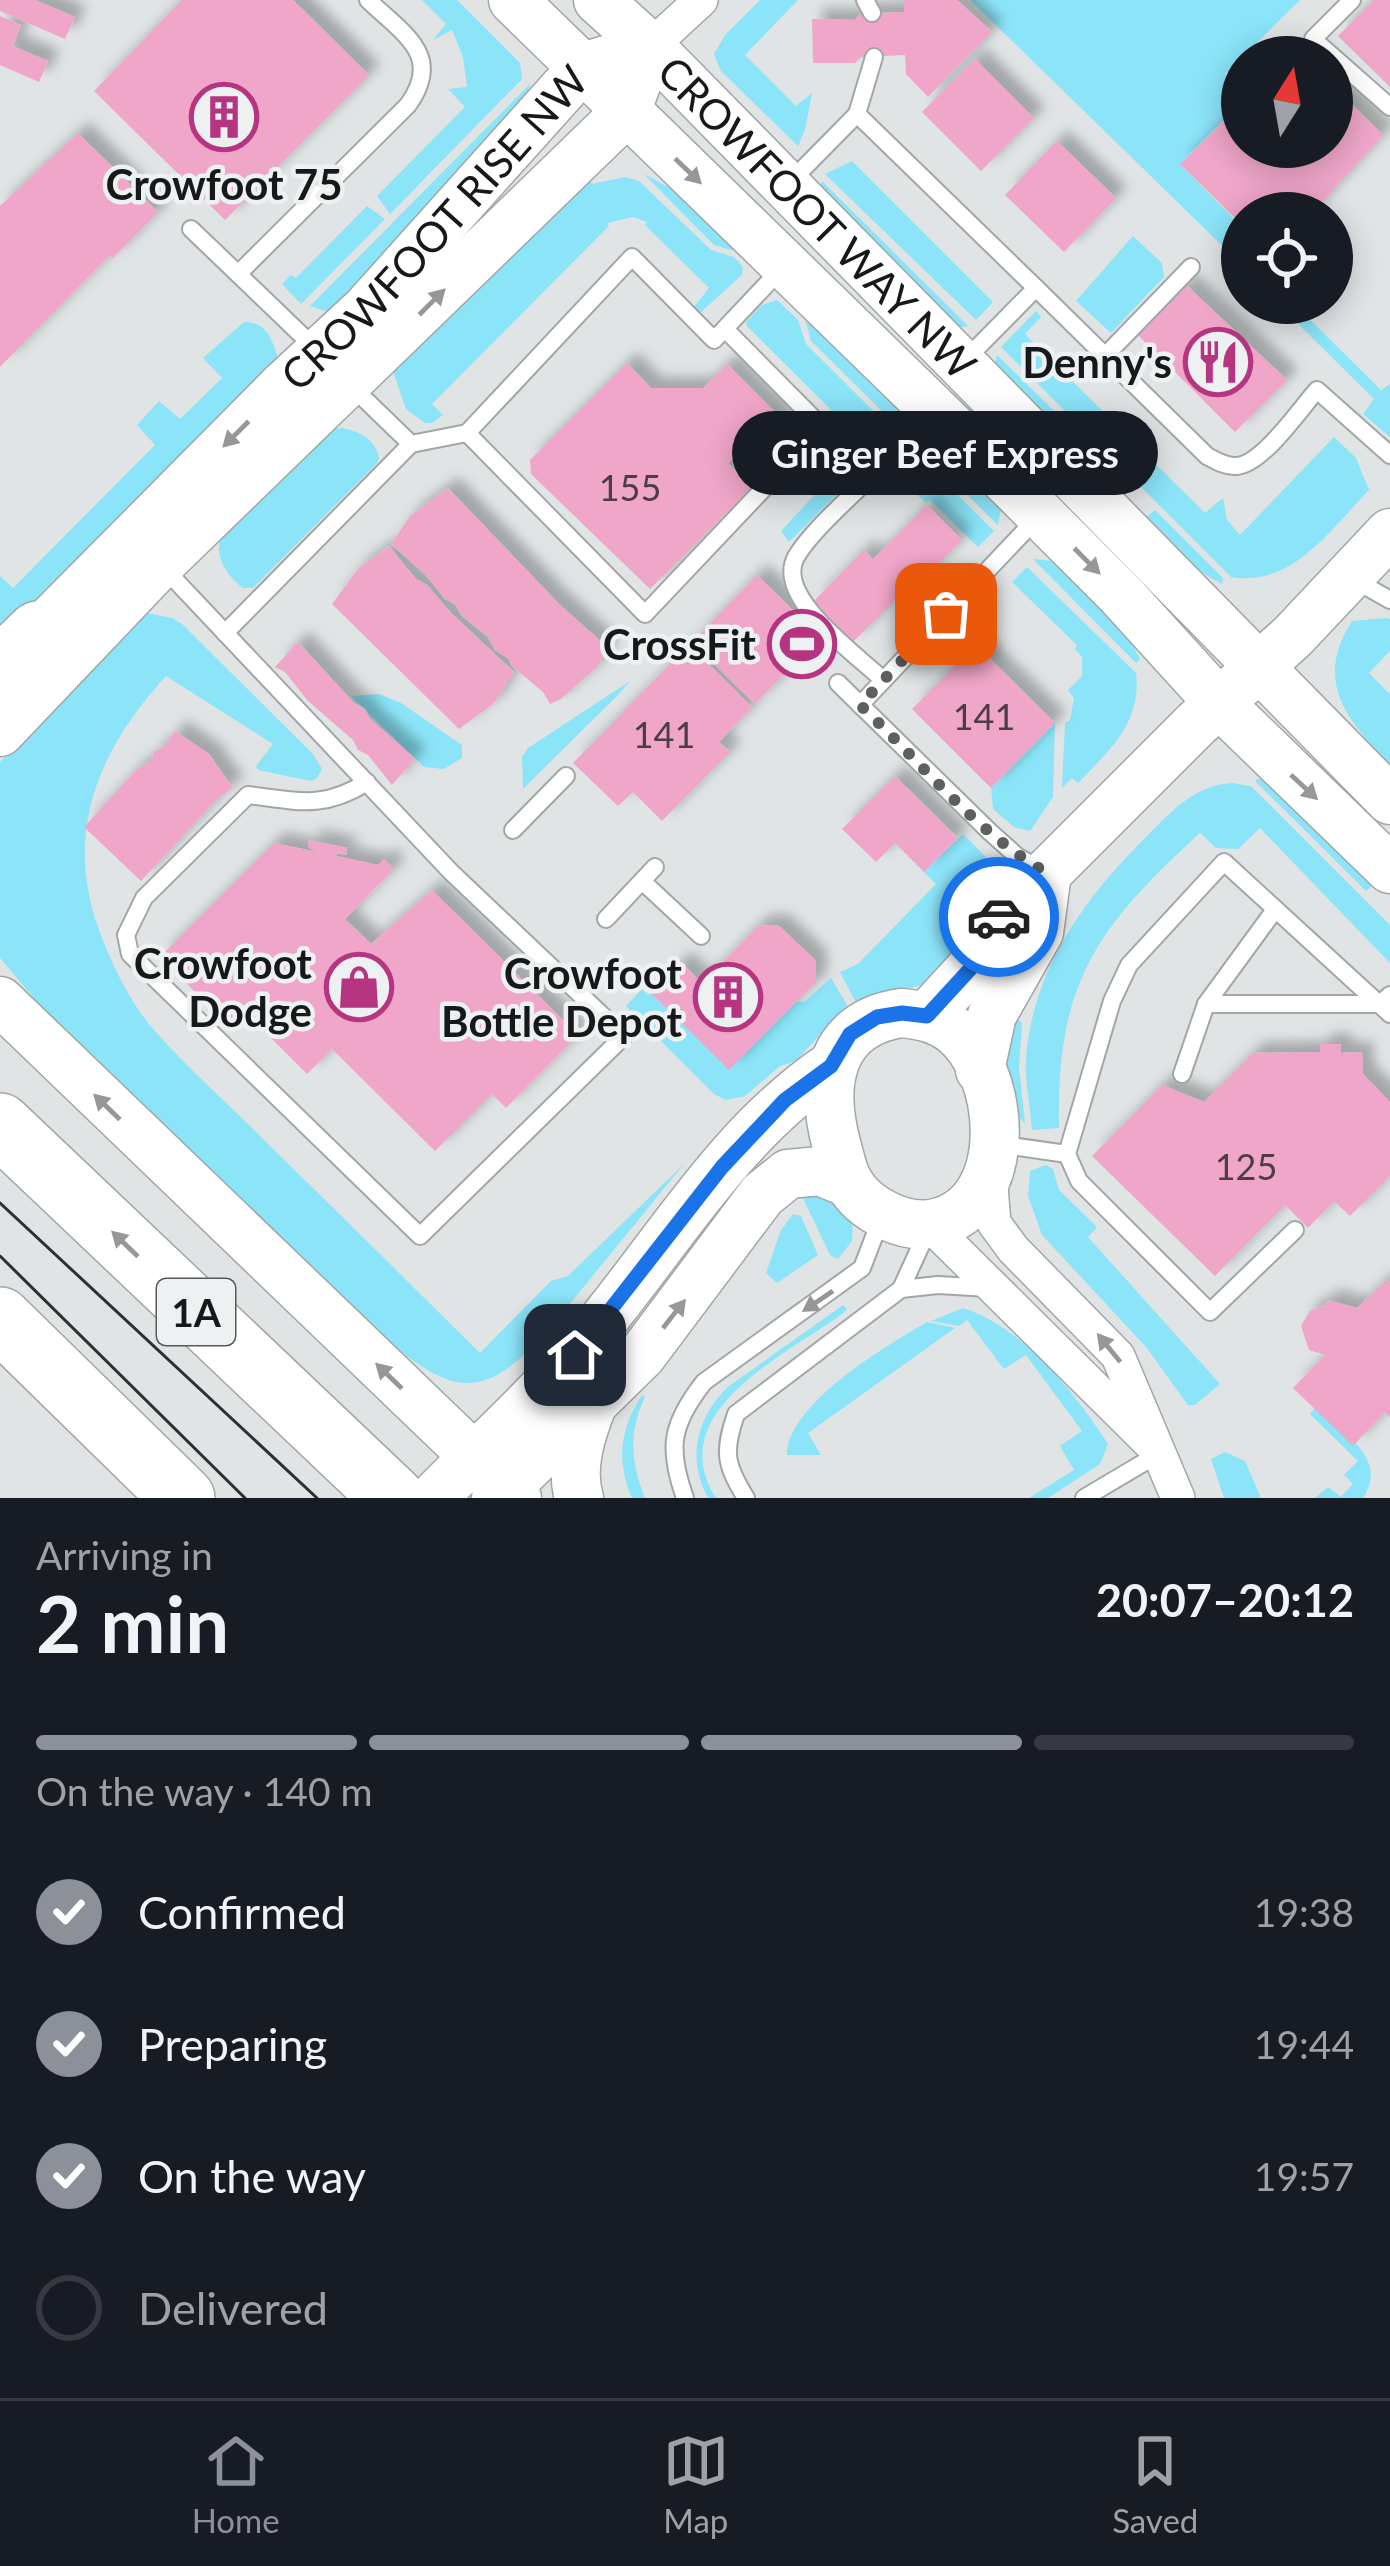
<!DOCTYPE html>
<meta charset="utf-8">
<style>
:root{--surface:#171b24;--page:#20242c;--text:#f1f3f6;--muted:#9ea1a6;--line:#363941;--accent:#8c9099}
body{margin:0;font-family:Lato,sans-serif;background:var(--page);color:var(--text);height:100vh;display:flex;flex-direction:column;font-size:45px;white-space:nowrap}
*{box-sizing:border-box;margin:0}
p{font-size:39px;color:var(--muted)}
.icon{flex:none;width:66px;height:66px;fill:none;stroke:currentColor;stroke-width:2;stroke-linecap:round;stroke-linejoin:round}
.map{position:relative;height:1498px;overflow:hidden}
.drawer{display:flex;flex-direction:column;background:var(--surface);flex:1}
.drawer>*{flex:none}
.needle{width:78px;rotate:11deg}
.fabs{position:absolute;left:1221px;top:36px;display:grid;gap:24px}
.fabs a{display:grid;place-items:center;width:132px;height:132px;border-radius:50%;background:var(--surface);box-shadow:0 6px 30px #0003;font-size:60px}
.pin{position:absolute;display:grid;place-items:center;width:102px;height:102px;color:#fff;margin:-51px;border-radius:24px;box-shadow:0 6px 18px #0006}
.courier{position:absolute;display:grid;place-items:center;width:120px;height:120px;margin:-60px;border:9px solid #1a73e8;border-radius:50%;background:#fff;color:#222;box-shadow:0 3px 15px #0007}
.bubble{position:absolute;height:84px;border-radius:42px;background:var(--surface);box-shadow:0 6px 30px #0003;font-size:39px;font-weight:700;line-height:84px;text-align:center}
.headline em{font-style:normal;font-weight:700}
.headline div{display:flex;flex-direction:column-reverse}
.headline{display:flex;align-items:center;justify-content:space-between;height:204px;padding:0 36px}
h1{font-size:78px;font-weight:700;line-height:90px}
.bar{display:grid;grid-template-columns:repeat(4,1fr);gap:18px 12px;align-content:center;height:144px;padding:0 36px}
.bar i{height:15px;border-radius:9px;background:var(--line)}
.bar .active{background:var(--accent)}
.bar p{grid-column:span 4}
ol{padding:0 36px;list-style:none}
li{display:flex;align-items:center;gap:36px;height:132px}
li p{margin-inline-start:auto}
li .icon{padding:12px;border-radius:50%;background:var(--accent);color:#fff;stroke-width:4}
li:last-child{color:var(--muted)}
li i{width:66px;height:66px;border:6px solid var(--line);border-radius:50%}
.dock{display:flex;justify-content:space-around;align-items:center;height:168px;border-top:3px solid var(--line);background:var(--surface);font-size:33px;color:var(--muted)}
.dock a{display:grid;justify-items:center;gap:6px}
.dock .active{color:var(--accent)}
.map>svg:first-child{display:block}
</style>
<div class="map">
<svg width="1390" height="1498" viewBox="0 0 1390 1498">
<defs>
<filter id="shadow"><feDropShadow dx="11" dy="-11" stdDeviation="6" flood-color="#0004"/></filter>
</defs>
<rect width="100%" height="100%" fill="#e0e4e5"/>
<!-- green -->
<g fill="#8be4f8">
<path d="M422,0h35l63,63 2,16 -132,135 -13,-18 88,-89 -17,-18 19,-2 -4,-30 -11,-27 -19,10 13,-16z"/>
<path d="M760,0h38l-53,55 51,51 16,-13 -7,37 -7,16 -77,-75 -7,-17 11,-19z"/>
<path d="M970,0h330l-75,74 17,19v9l-62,62 61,62 1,39z"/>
<path d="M530,84l-5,24 -191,206 -24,-8z"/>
<path d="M852,161l141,141 -17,18 -151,-146z"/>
<path d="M644,174l39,21 62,59 -31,-9z"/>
<path d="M625,177l14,4 72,69 23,7 9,10 -1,8 -41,37 -8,-4 16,-20 -64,-63 2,-3 -14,-5 -26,6 2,3 -177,178 11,11 -11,8h-7l-19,-14 -15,-44 198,-186 3,5z"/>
<path d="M822,181l146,145 -19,4 -132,-132z"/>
<path d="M367,206l18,13 -84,85 -19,-20 9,-9 5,3z"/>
<path d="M1133,236l29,27 2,14 -53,56 -35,-32z"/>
<path d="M777,300l21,20 8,24 188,187 -16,16 -48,-47 -4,3 -51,-47 -86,86 -8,-11 65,-70 -15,-14 18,-19 -102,-102 -1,-4 16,-17z"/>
<path d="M1277,303h16l88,87 9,-6v53l-27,-23 11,-15z"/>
<path d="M803,310l112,112 -12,10 -92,-91z"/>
<path d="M1036,311l5,6 -16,17 180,179 18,-15 4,22 13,15 94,-98 22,21 13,32c-37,38 -77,98 -138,87l-230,-230z"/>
<path d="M244,322c26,0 29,22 36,43l-280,286v-75l13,12 142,-143 -18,-20 22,-24 21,18 42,-41 -19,-20z"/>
<path d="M997,355l129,126 -11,12 -122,-122z"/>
<path d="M917,424l84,84 -3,17 -93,-91z"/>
<path d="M342,428c17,4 33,10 37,30l-2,5 -124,125h-10c-15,-11 -28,-30 -23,-48l111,-111z"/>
<path d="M1155,510l68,68 -1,6 -30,-17 -47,-49z"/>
<path d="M1033,559l21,2 69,67 17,31 -4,4z"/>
<path d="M1027,567l109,106c6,49 -27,78 -58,110l-6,-5 -10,10 3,-65 5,-3 4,-22 -6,-8 14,-14v-19l-7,-8 2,-4 -65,-63z"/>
<path d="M147,613l25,5 10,6 131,130 9,15 -5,9 -6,3 -53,-11 -2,-4 17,-22 -107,-68c-72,79 -105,164 -62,267 12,30 29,63 50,87 36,41 79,78 117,117 70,68 139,137 209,206l71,-72 17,-5 116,-112 -138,169c-61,65 -88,65 -156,10l-326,-309 -64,-76v-196z"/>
<path d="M1386,618l4,1v32l-21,22 21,21v70c-42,-43 -77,-82 -38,-143z"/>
<path d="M630,681l-11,13 -96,95 -1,-32 6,-9z"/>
<path d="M379,694l22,9 61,42v13l-18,11 -20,-2 -73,-71z"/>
<path d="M1055,723l-2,74 -23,34 -16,-4 -21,-18 -2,-21z"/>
<path d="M1257,778l13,5 103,102 -7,6 -110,-109z"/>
<path d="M1232,783l19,3 139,139v38l-130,-135 -22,21 -22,-1 -16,-15c-104,95 -144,150 -141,295l-27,2c-2,-28 -9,-54 -5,-82 10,-86 62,-155 121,-213 25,-25 47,-50 84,-52z"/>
<path d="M963,834l23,23 10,25c-17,27 -47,95 -78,104 -21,6 -42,5 -63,15l-15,-29 18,-8 78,-80 -12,-12z"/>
<path d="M831,978l16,27 -51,56 -16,5 -35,30 -19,4 -12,-6 -88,-88 16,-17 6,6 3,-2 78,76 68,-68 7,1z"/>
<path d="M1013,1014l9,9 -3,45 6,55c-31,-23 -17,-77 -12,-109z"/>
<path d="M1046,1165l7,4 6,21 38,37 -9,10 132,147 -25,21h-7l-42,-58 -104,-112 -14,-39 2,-25z"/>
<path d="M804,1191h20l29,26 -1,24 -14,18 -8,-4 -27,-57z"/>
<path d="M793,1214l8,2 17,39 -41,28 -11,-10 15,-43z"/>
<path d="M843,1305l4,4 -5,5c-56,41 -181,98 -126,184h-8c-22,-40 -11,-82 21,-112z"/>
<path d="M963,1308c60,19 112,85 145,136l-8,20 -52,34h-19l45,-28 -14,-24 22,-15 -56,-76 -22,14 -37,-49 -8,6 -28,-5z"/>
<path d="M927,1322l28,6 -147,105 13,22h-34c1,-52 98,-108 140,-133z"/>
<path d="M642,1395l3,2c-17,35 -14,66 0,101h-13c-16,-38 -12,-69 10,-103z"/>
<path d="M1316,1407c26,25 74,52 47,91h-48l13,-11 13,10 12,-13 -9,-9 14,-14 -48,-47z"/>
<path d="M1225,1452l20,9 16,37h-37l-13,-39z"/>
</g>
<!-- building -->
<g fill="#efa6c9" filter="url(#shadow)">
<path d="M0,0h35l40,17 -10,22 -65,-28z"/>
<path d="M182,0h111l76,75 -144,145 -131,-129z"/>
<path d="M904,0h53l35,32 -64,65 -22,-23 -1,-19 -44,2 -6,6h-42l-1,-44 43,1 5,-6 44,-2z"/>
<path d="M1374,0h16v87l-52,-51z"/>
<path d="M0,16l21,9 -9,21 36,15 -9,21 -39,-17z"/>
<path d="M975,59l59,59 -53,53 -59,-59z"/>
<path d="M1332,85l51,50 -71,78h-70v12l-62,-61 62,-61v44h90z"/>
<path d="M78,133l80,79 -45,46 -3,-3 -110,112v-161z"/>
<path d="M1057,141l59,57 -52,54 -59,-57z"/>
<path d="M1185,284l102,96 -52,52 -98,-98z"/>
<path d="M627,363l24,25h52l24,-24 56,56 -29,30 -6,-6 -20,19 24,24 -102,102 -119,-115 -1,-14z"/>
<path d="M448,488l110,115 49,44 -9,19 -37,33 -11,5 -7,-12 -31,-26 -4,-8 -13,-8 -7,-13 -26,-21 -7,-12 -10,-5 -20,-25 -34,-30 20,-29z"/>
<path d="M927,505l35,35 -55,56 -4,-4 -50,50 -40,-40 51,-52 9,9z"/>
<path d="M389,546l27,33 11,6 24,28 63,59 -21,32 -34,25 -127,-125 26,-35z"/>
<path d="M757,575l63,62 -65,67 -63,-62z"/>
<path d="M298,642l56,61 11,6 4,9 46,41 -23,26 -24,-30 -10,-5 -5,-10 -46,-40 -22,-28 -10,-5z"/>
<path d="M689,645l63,62 -33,35 11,10 -68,69 -29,-29 -15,14 -45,-43z"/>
<path d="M976,645l79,78 -64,65 -79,-79z"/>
<path d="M175,731l34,23 24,34 -15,10 -77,83 -57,-54 53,-58 14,-8 3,-9 12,-7z"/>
<path d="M895,776l63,62 -34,34 -29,-29 -19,19 -34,-33z"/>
<path d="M309,840l38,8 -1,7 -9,-2 -1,3 42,9 6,-6 10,10 -49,50 26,25 61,-54 146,145 -72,73 -14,-14 -57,57 -103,-102 -25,25 -58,-58 -15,15 -74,-74 114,-114 43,9 -9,-5z"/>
<path d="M778,925l38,36v21l-87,88 -78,-77 30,-31 21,21 56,-57z"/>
<path d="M1320,1044h21v9l21,-1 1,22 27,28v74l-40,40 -16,-15 -26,27 -23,-23 -70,71 -123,-120 70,-71 42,17 49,-49 67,-1z"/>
<path d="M1386,1280l4,3v134l-5,-5 -32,34 -60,-58 32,-33 -16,-5 -8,-24 9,-15 15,-6 2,-5 30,8z"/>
</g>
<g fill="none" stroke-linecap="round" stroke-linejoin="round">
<!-- lane casing -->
<g stroke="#a2a6a7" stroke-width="20">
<g id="lane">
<path d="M865,0l7,13"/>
<path d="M1352,0l-39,39 77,68"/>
<path d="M857,114l17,-57"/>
<path d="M789,183l68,-69 179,174"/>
<path d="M191,229l47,45"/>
<path d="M315,348l-77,-74 170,-169c36,-50 -5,-71 -40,-105"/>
<path d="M1104,357l87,-90"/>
<path d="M963,362l73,-74 171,168c8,4 17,10 27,10 26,2 65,-56 83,-76l73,65"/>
<path d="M349,384l62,60 56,-11 165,-176 82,83 70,-74"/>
<path d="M467,433l178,181 177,-187 -97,-98"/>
<path d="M874,473c-21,22 -64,59 -78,84 -22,40 60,97 87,123"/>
<path d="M161,565l290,307 173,164 -204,200 -290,-282 -4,-19 18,-37 104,-103c48,6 75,15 119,-13"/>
<path d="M1355,580l35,20"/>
<path d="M225,633l186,-189"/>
<path d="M838,683l152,149 28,25 22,12"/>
<path d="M860,705l176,-186"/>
<path d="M513,830l53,-54"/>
<path d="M642,881l59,55"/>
<path d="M606,919l49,-52"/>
<path d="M1206,1004h174l10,-9"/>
<path d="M1182,1074l24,-70 68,-93"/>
<path d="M997,1144l70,10"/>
<path d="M1295,1230l-85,82 -131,-131 -12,-27 45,-153 17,-36 95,-103 166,152"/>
<path d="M901,1289l37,-4 51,3"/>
<path d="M685,1498c-18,-50 -14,-74 19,-116l158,-114 15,-39 -2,-13"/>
<path d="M746,1498c-21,-34 -23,-46 -10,-84l165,-125 26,-57"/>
<path d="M1084,1498l76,-45"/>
</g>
</g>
<!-- street casing -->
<g stroke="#a2a6a7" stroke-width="36">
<g id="street">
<path d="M650,47l51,-47"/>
<path d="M990,1175l4,48 19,26 105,107 60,142"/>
<path d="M930,1225l220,218"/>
</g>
</g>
<!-- secondary casing -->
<g stroke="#a2a6a7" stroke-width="51">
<g id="secondary">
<path d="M513,0l496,483 112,112 100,110 169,164"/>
<path id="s1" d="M598,0l52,47 740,753"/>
<path id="s2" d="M38,633l246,-248 82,-76 217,-242 30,-9"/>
<path d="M0,732l160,-168 466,-452 11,-30"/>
<path d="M0,1001l517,497"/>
<path d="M901,1013c20,2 36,5 52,17 52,39 65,174 -17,193 -31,7 -71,-13 -87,-40 -6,-10 -9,-25 -12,-36 -17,-61 -9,-123 64,-134z"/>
<path d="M927,1016l45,-49 34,-63 41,-31 149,-149 97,-88 97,-103"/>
<path d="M980,1070l12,-55 47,-83 8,-59"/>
<path d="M433,1498c47,-48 98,-93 142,-144 85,-97 147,-214 256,-288"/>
<path d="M496,1498l146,-143 120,-160 26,-21 32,-3 29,12"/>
<path d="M579,1498c-9,-31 2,-65 14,-95"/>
</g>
</g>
<!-- highway casing -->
<g stroke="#a2a6a7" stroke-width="66">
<g id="highway">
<path d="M0,670l38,-37"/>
<path d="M0,1125l393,373"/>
<path d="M0,1319l183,179"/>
</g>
</g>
<!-- lane -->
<use href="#lane" stroke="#fff" stroke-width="16"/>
<!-- street -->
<use href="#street" stroke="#fff" stroke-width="33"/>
<!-- secondary -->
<use href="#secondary" stroke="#fff" stroke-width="48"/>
<!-- highway -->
<use href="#highway" stroke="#fff" stroke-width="63"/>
<!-- tram -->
<g stroke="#2d2f30" stroke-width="3">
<path d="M0,1203l317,295"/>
<path d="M0,1256l245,242"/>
</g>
</g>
<!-- one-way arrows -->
<defs><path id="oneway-solid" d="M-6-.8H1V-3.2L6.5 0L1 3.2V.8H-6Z" transform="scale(3)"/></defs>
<g fill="#979798">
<use href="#oneway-solid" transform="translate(688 171) rotate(44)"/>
<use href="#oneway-solid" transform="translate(432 302) rotate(-45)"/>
<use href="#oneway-solid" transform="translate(236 434) rotate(135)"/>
<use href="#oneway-solid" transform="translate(1087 561) rotate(45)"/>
<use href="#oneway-solid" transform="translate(1304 787) rotate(43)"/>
<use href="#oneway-solid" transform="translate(107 1107) rotate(-136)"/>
<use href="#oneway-solid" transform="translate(125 1244) rotate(-136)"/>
<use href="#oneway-solid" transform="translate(818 1301) rotate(146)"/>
<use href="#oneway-solid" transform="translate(674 1314) rotate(-52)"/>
<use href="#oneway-solid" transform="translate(1109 1348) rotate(-129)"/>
<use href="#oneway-solid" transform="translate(389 1376) rotate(-136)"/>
</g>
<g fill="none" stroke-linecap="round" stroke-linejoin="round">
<!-- done -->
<path stroke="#5d5f60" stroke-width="12" stroke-dasharray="0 21.6" d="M946,614l-86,91c60,56 115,127 187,168l-41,31 -7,13"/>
<!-- route -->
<path stroke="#1a73e8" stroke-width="15" d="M575,1355l147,-188 63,-67 46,-34 19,-32 27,-17 25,-4 25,3 45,-49 27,-50"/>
</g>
<!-- icons -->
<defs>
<g id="building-ring" transform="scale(3.45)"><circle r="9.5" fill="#edf1f2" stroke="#b63580" stroke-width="1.5"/><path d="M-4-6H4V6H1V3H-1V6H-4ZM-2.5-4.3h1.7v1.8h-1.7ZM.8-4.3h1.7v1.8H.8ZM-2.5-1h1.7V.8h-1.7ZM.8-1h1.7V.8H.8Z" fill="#b63580"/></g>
<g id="restaurant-ring" transform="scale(3.45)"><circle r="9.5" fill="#edf1f2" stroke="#b63580" stroke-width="1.5"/><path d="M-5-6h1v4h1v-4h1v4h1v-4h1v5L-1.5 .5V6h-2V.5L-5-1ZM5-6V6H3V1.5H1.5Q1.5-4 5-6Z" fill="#b63580"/></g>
<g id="stadium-ring" transform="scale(3.45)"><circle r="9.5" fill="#edf1f2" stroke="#b63580" stroke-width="1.5"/><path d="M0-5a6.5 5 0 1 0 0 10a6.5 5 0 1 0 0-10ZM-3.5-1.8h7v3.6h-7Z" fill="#b63580"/></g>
<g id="shop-ring" transform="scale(3.45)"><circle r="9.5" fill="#edf1f2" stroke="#b63580" stroke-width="1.5"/><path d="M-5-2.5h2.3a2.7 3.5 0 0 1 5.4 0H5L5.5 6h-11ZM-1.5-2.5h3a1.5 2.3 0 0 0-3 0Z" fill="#b63580"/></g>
</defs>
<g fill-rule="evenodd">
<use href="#building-ring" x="224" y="117"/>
<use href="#restaurant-ring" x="1218" y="362"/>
<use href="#stadium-ring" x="802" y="644"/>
<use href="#shop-ring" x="359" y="987"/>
<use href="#building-ring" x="728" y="997"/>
</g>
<g text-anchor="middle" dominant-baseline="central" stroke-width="9" stroke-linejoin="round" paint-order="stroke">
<!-- number labels -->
<g font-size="36" fill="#4d3c45">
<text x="630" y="487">155</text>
<text x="984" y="716">141</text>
<text x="664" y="734">141</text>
<text x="1246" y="1166">125</text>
</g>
<!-- shield labels -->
<rect fill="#edf1f2" stroke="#57595a" stroke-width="3" x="157" y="1279" width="78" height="66" rx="9"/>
<g font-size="39" font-weight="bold" fill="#171819">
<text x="196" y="1312">1A</text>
</g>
<!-- poi labels -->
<g font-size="42" font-weight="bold" fill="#171819" stroke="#edf1f2" text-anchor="end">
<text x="224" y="184" text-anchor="middle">Crowfoot 75</text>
<text x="1172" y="362">Denny's</text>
<text x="756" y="644">CrossFit</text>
<text x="312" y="963">Crowfoot<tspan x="312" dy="48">Dodge</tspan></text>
<text x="682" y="973">Crowfoot<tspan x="682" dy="48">Bottle Depot</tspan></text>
</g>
<!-- street labels -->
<g font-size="42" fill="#171819" stroke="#edf1f2">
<text stroke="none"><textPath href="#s1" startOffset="309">CROWFOOT WAY NW</textPath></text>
<text stroke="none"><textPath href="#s2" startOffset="567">CROWFOOT RISE NW</textPath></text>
</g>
</g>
</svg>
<div class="fabs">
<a><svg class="needle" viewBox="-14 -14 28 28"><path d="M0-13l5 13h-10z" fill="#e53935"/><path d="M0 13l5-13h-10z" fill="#9ea1a6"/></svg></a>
<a><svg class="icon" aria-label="locate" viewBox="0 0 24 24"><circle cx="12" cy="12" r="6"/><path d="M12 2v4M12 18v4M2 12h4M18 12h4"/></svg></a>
</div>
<div class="pin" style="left:946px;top:614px;background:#ea580c"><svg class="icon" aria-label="bag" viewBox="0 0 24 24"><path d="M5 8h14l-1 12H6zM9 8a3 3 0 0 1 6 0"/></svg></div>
<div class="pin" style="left:575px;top:1355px;background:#1f2937"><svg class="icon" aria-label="home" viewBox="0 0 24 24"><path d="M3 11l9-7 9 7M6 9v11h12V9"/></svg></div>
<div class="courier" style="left:999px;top:917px"><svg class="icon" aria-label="car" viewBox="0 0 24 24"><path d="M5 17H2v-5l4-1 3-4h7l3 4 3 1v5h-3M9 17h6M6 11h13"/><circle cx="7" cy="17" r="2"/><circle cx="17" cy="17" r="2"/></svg></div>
<div class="bubble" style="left:732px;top:411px;width:426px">Ginger Beef Express</div>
</div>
<section class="drawer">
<div class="headline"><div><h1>2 min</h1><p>Arriving in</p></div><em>20:07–20:12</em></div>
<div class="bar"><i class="active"></i><i class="active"></i><i class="active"></i><i></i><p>On the way · 140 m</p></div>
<ol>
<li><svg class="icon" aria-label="check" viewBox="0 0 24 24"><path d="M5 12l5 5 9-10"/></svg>Confirmed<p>19:38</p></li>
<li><svg class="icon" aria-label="check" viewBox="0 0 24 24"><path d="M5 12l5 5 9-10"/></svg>Preparing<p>19:44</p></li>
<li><svg class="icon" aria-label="check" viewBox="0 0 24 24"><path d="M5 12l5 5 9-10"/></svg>On the way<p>19:57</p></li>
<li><i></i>Delivered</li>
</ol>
</section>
<nav class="dock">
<a class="active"><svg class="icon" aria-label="home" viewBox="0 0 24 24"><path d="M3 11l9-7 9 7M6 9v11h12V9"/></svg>Home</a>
<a><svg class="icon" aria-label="map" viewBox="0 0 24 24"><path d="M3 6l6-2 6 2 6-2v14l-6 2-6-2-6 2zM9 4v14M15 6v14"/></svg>Map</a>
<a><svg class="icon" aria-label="saved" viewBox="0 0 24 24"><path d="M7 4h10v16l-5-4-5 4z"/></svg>Saved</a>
</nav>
